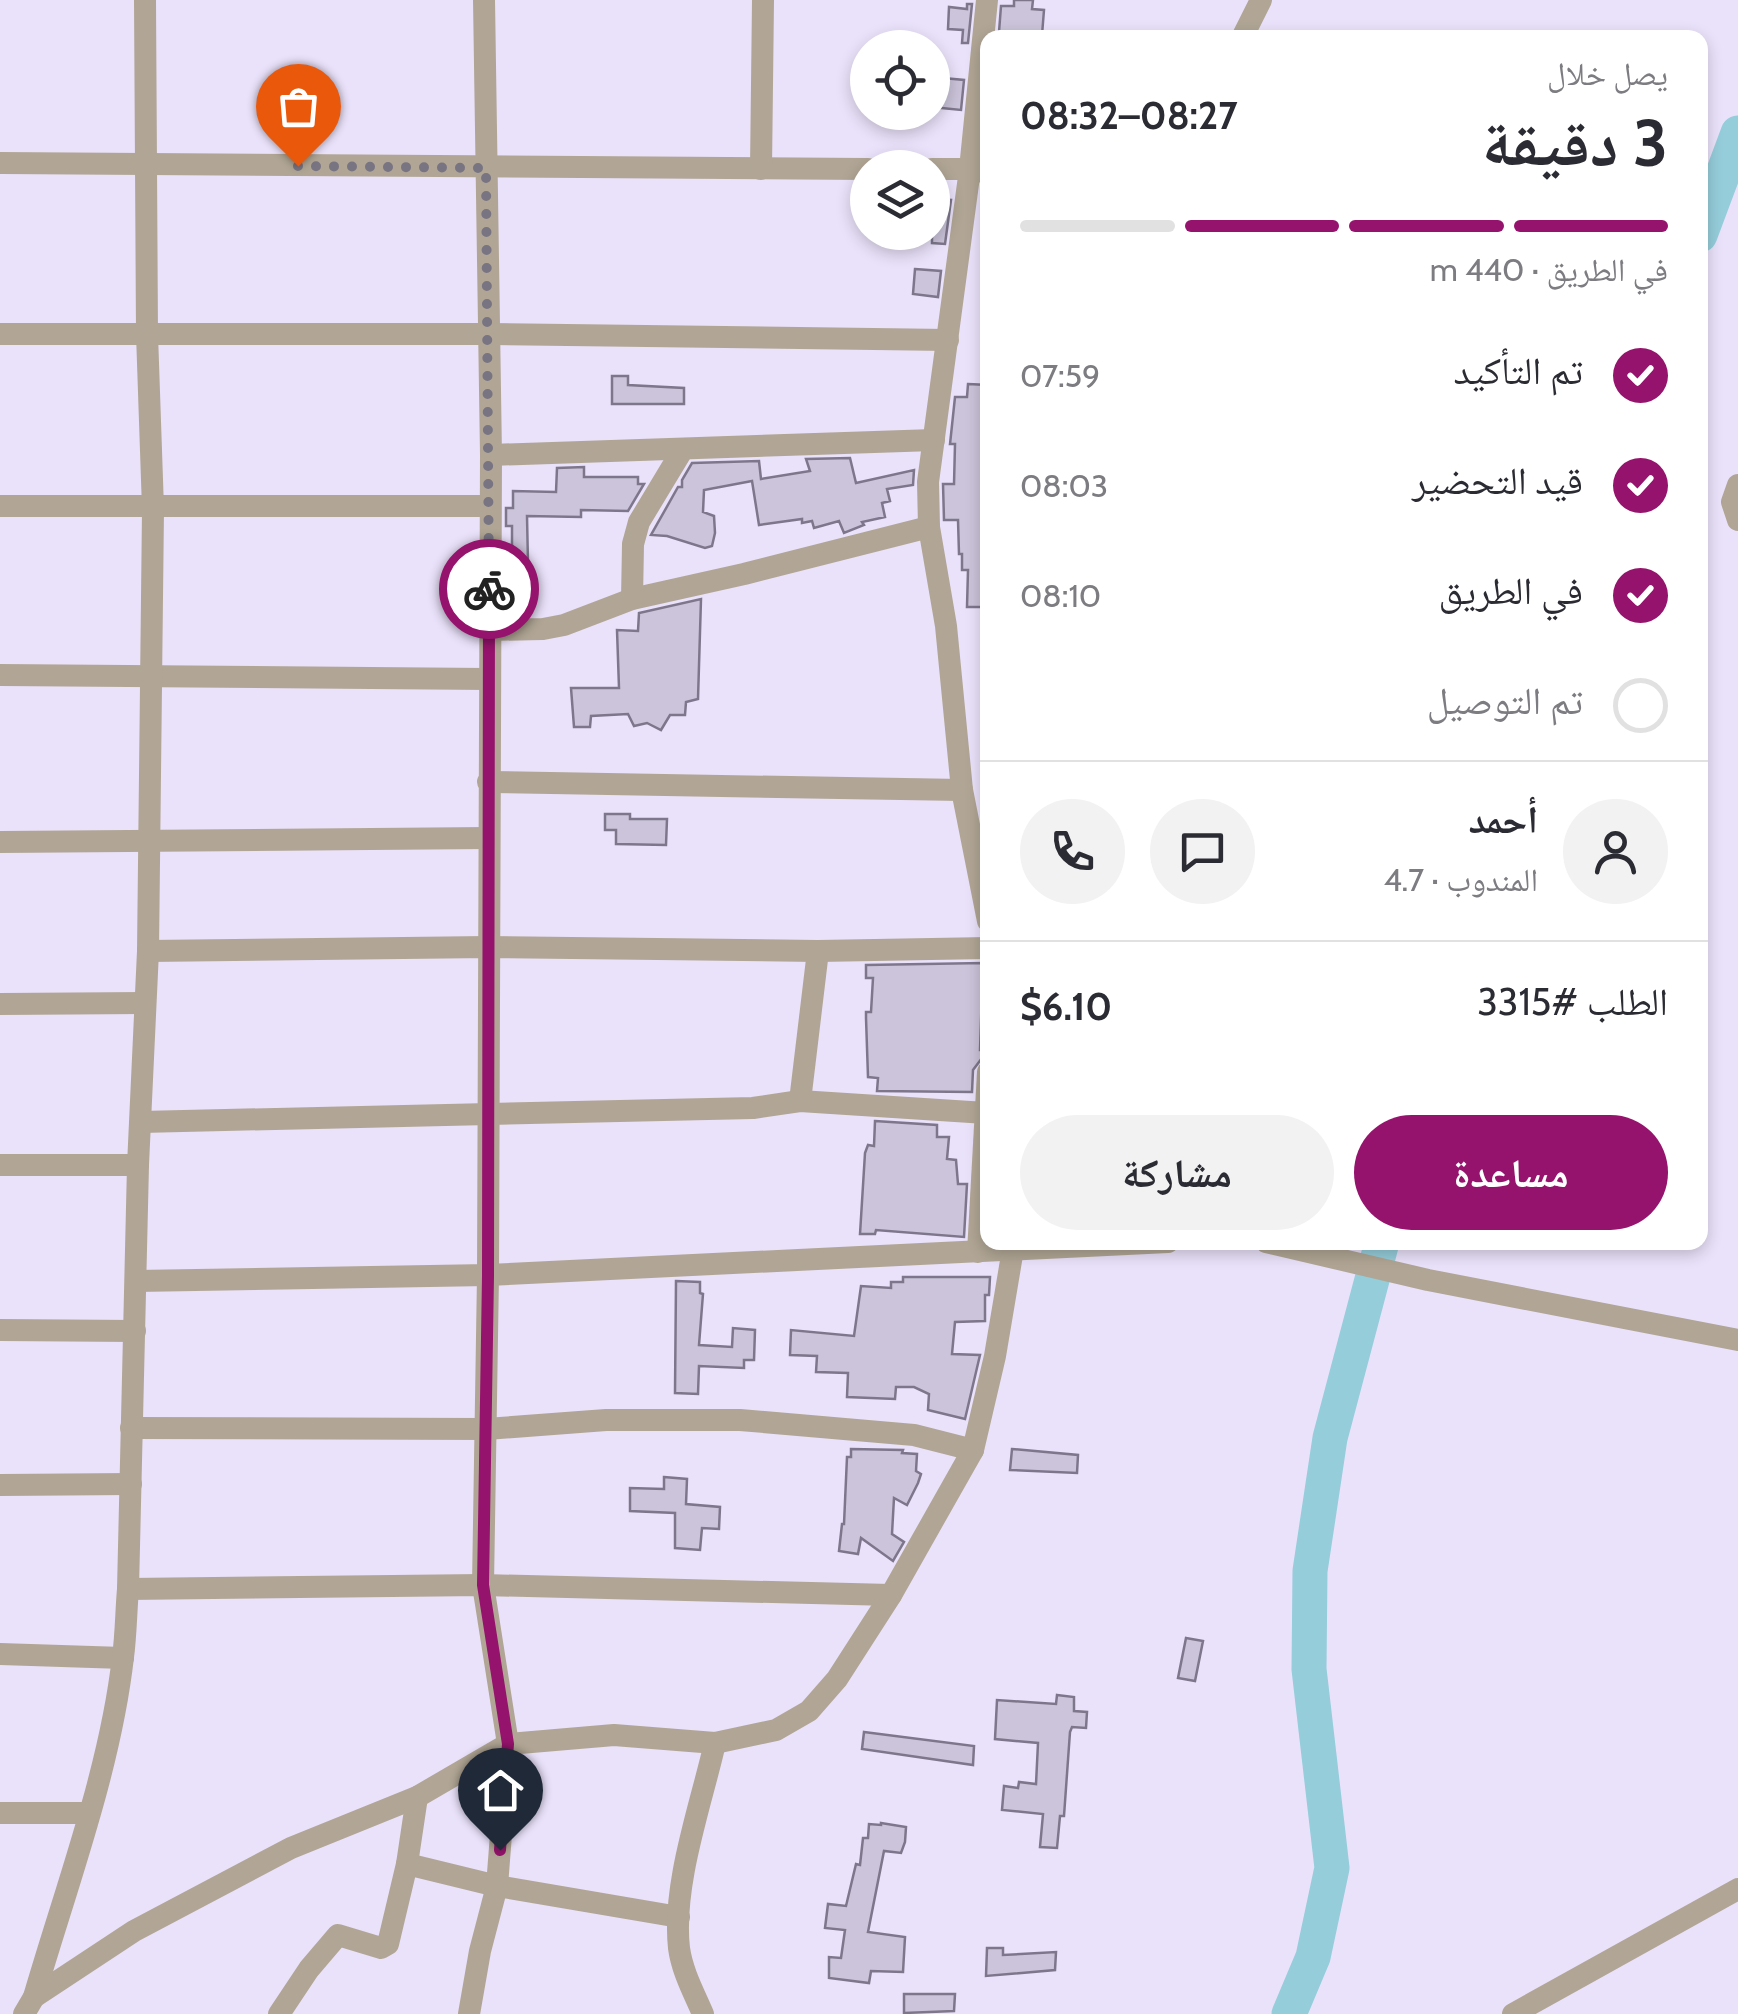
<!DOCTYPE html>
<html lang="ar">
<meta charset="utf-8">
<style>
:root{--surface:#fff;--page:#f2f2f3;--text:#2b2b33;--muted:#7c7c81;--line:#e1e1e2;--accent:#95136c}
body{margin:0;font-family:Cabin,"Noto Naskh Arabic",sans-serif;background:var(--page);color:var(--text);direction:rtl;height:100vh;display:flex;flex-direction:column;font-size:38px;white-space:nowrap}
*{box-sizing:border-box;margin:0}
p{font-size:32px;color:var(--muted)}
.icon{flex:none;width:55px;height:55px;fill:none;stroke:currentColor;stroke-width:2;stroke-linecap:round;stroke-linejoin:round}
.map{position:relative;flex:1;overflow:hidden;direction:ltr}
.details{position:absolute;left:980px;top:30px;width:728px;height:1220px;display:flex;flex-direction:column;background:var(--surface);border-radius:20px;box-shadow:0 5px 15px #0003;direction:rtl}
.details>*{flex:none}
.controls{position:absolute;left:850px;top:30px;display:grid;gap:20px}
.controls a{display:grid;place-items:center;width:100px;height:100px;border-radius:50%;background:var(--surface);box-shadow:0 5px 15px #0003;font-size:50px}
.pin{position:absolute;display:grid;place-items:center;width:85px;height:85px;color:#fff;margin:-102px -42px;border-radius:50% 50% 50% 0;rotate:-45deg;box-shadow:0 0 10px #0007}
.pin .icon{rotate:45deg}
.courier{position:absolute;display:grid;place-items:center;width:100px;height:100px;margin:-50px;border:8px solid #95136c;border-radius:50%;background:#fff;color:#222;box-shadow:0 2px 12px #0007}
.head em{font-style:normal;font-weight:700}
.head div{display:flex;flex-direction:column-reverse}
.head{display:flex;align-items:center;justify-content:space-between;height:170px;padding:0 40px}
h1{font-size:65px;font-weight:700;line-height:75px}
.bar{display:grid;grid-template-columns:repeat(4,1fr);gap:15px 10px;align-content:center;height:120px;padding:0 40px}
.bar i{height:12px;border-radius:8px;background:var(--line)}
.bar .on{background:var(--accent)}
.bar p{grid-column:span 4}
.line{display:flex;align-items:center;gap:25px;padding:0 40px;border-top:2px solid var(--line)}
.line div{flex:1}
.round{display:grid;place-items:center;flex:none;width:105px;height:105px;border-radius:52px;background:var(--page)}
ol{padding:0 40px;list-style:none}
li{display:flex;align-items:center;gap:30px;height:110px}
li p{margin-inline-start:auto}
li .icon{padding:10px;border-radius:50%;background:var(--accent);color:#fff;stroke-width:4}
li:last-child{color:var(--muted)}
li i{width:55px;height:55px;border:5px solid var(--line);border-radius:50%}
.cta{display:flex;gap:20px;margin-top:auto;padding:20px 40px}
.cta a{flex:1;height:115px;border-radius:60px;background:var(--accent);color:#fff;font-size:40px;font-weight:700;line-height:115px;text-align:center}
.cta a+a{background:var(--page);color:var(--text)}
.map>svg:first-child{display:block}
</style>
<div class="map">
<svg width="1738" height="2014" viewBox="0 0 1738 2014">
<rect width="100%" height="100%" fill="#eae2fa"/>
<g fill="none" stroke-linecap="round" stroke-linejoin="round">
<!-- river -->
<g stroke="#95cdda" stroke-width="35">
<path d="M1700,235l38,-102"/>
<path d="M1289,2014l24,-57 19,-89 -23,-199 1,-98 20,-133 52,-196"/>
</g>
</g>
<!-- building -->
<g fill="#cbc4da" stroke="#7e778c" stroke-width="2.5">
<path d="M1014,0h19l-1,9 12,1 -2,25 -43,-3 2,-26h13z"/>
<path d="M967,4h5l-4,39h-6l1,-13 -15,-1 1,-22 18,2z"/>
<path d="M943,78l21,2 -3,30 -29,-3v-15h9z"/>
<path d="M932,199l19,1 -6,44 -13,-1z"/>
<path d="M915,269l26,2 -3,26 -25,-3z"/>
<path d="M612,376h16v9l56,3v16h-72z"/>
<path d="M968,384l20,1v222h-21l1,-37h-6v-16h-3l-1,-34h-14l-1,-36h11l1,-40h-5l5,-47h12z"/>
<path d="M850,458l6,25 58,-13 -1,15 -26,4 3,12 -8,2 3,14 -23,5 2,3 -20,8 -5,-12 -25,7 -2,-7 -10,2v-4l-43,6 -7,-44 -48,9 -1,22 11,4 1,17 -3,13 -7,2 -38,-12 -16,-1 27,-48h4v-7l10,-17 67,-2 2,18 49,-8 -4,-12z"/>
<path d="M584,467v10h54v7h6l-16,27 -47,-1v7l-54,-1 1,47 -16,1v-38h-6v-18h7v-17l43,1 1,-24z"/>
<path d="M454,558h22l-1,51 -25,-3z"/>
<path d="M701,599l-3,100 -12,3 -1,13h-15l-9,15 -14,-7 -13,3 -6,-12 -37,2 -1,11h-16l-3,-39h48l-2,-58 21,1 1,-18z"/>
<path d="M605,814h25v5h37l-1,26 -50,-1v-14h-11z"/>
<path d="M983,963l-3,87h3l-1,8 -9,12 -1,22 -95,-1 1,-13 -10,-1 -2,-59v-6h5l2,-34h-7v-13z"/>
<path d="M875,1121l62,4v12h12l-2,22 9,1 2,24h9l-3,53 -88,-7 -1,4h-15l5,-81 3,-8 6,1z"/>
<path d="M903,1277h87l-1,18h-4v26l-30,1 -3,32 28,1 -15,64 -37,-9 1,-16 -15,-7h-18l-1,12 -48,-2 1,-24 -32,-1 1,-16 -27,-1 1,-25 63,6 7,-50 30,2v-6h12z"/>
<path d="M676,1281l24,1v11l3,1 -4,51 33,2 1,-19 22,2 -1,30h-10v8l-45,-2 -1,28 -23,-1z"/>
<path d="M851,1449l52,1 -1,3 15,1 -1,17 5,3 -3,9 -11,22 -13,-7 -2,36 12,8 -11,19 -32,-23 -3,16 -19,-3 3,-27h2l3,-67h4z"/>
<path d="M1012,1449l66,6 -1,18 -67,-3z"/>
<path d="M664,1477l23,2 -1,25 34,3 -1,22 -17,-1 -2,22 -25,-2v-35l-45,-2v-23l34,1z"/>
<path d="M1186,1638l17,3 -8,40 -17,-3z"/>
<path d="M1057,1695l17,2v14l13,1 -1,16 -14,-1 -2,5 -6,84h-4l-3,32 -17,-1 3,-33 -41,-4 2,-24 14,2 1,-6 17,2 2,-41 -43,-4 2,-39 59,4z"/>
<path d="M864,1732l110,14 -1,19 -111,-16z"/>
<path d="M881,1823l25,4 -1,15 -4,11 -17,-2 -16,81 37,5 -2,35 -32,-1 -2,12 -40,-5v-21l12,1 4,-28 -20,-2 3,-24 18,2 10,-42 4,1 3,-27h5l1,-14 12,1z"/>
<path d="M987,1948h16v7l53,-3 -1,18 -69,6z"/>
<path d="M904,1994h51l-1,17 -50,2z"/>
</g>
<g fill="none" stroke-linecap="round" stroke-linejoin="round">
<!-- minor -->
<g stroke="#b1a695" stroke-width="22">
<path d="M987,0l-17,169 -42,313 1,45 17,99 16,164 26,131"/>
<path d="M1242,38l19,-38"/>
<path d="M0,163l868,6"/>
<path d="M761,169l2,-169"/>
<path d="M932,169h38l18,4"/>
<path d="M0,334h490l458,6"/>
<path d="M491,455l443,-15"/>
<path d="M1738,485l-6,17 6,18"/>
<path d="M0,506h490"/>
<path d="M632,599l1,-55 6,-22 44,-73"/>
<path d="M489,630l54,-1 21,-4 68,-26 112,-25 185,-47"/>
<path d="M0,675l488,4"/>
<path d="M488,782l474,8"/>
<path d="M0,842l488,-4"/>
<path d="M148,951l340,-4 330,4 170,-3"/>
<path d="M0,1004l145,-1"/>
<path d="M800,1101l18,-150"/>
<path d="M141,1122l612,-14 47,-7 186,12"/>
<path d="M0,1165h138"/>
<path d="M1266,1242l162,38 310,60"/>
<path d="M978,1252l10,-180"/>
<path d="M136,1281l352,-6 680,-33"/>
<path d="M0,1330l135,1"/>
<path d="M131,1428l355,1 120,-9h134l174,15 59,15"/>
<path d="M0,1485l131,-1"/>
<path d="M128,1589l355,-4 408,10"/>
<path d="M0,1654l123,4"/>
<path d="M0,1813h89"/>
<path d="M407,1864l90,22 182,31"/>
<path d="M34,1997l100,-66 157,-83 126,-51 91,-53 106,-9 101,8 61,-13 33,-19 28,-32 54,-84 82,-145 22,-94 18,-107"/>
<path d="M24,2014l10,-17c32,-110 76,-226 89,-340 3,-22 3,-45 5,-68l10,-424 10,-214 5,-442 -6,-175 -2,-334"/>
<path d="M279,2014l30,-45 29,-34 43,13 7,-4 19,-80 10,-67"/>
<path d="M469,2014l11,-63 17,-65 11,-142 -25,-159 5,-310 3,-820 -7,-455"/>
<path d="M703,2014c-9,-21 -21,-43 -24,-66 -7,-64 22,-143 36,-205"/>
<path d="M1513,2014l225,-125"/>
</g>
</g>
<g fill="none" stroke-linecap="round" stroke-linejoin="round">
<!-- done -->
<path stroke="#787482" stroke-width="10" stroke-dasharray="0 18" d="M298,166l188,2 3,421"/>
<!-- route -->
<path stroke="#95136c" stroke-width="12" d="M489,589l-1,687 -5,309 25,159 -8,106"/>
</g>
</svg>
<div class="controls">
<a><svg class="icon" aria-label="locate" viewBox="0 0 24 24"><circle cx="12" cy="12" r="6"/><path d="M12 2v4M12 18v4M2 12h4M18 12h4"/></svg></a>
<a><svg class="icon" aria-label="layers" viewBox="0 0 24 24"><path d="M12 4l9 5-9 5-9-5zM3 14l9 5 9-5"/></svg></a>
</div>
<div class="pin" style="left:298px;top:166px;background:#ea580c"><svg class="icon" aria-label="bag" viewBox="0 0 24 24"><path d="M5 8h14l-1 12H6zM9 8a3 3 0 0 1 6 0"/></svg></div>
<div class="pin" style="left:500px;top:1850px;background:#1f2937"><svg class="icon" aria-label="home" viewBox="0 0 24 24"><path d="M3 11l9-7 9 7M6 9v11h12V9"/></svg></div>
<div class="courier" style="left:489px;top:589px"><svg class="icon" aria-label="bike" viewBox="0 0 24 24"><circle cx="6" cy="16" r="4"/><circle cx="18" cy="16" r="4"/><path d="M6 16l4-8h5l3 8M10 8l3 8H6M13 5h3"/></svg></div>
<section class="details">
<div class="head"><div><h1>3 دقيقة</h1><p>يصل خلال</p></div><em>08:27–08:32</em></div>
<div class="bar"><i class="on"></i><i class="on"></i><i class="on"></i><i></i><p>في الطريق · 440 m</p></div>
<ol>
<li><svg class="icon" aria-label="check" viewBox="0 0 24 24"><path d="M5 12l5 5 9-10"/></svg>تم التأكيد<p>07:59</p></li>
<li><svg class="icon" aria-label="check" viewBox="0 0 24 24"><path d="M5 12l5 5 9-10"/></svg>قيد التحضير<p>08:03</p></li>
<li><svg class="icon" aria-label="check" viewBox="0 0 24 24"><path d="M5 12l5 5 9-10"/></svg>في الطريق<p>08:10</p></li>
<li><i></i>تم التوصيل</li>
</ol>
<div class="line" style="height:180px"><a class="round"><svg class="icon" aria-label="person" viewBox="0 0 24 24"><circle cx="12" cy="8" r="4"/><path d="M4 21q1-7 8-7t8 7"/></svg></a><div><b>أحمد</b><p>المندوب · 4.7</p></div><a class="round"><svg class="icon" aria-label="chat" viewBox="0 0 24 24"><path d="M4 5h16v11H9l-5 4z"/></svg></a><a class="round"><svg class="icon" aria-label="phone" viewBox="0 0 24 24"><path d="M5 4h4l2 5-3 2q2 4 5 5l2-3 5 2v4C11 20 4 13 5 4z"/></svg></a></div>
<div class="line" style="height:130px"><div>الطلب #3315</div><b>$6.10</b></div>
<div class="cta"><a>مساعدة</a><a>مشاركة</a></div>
</section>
</div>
